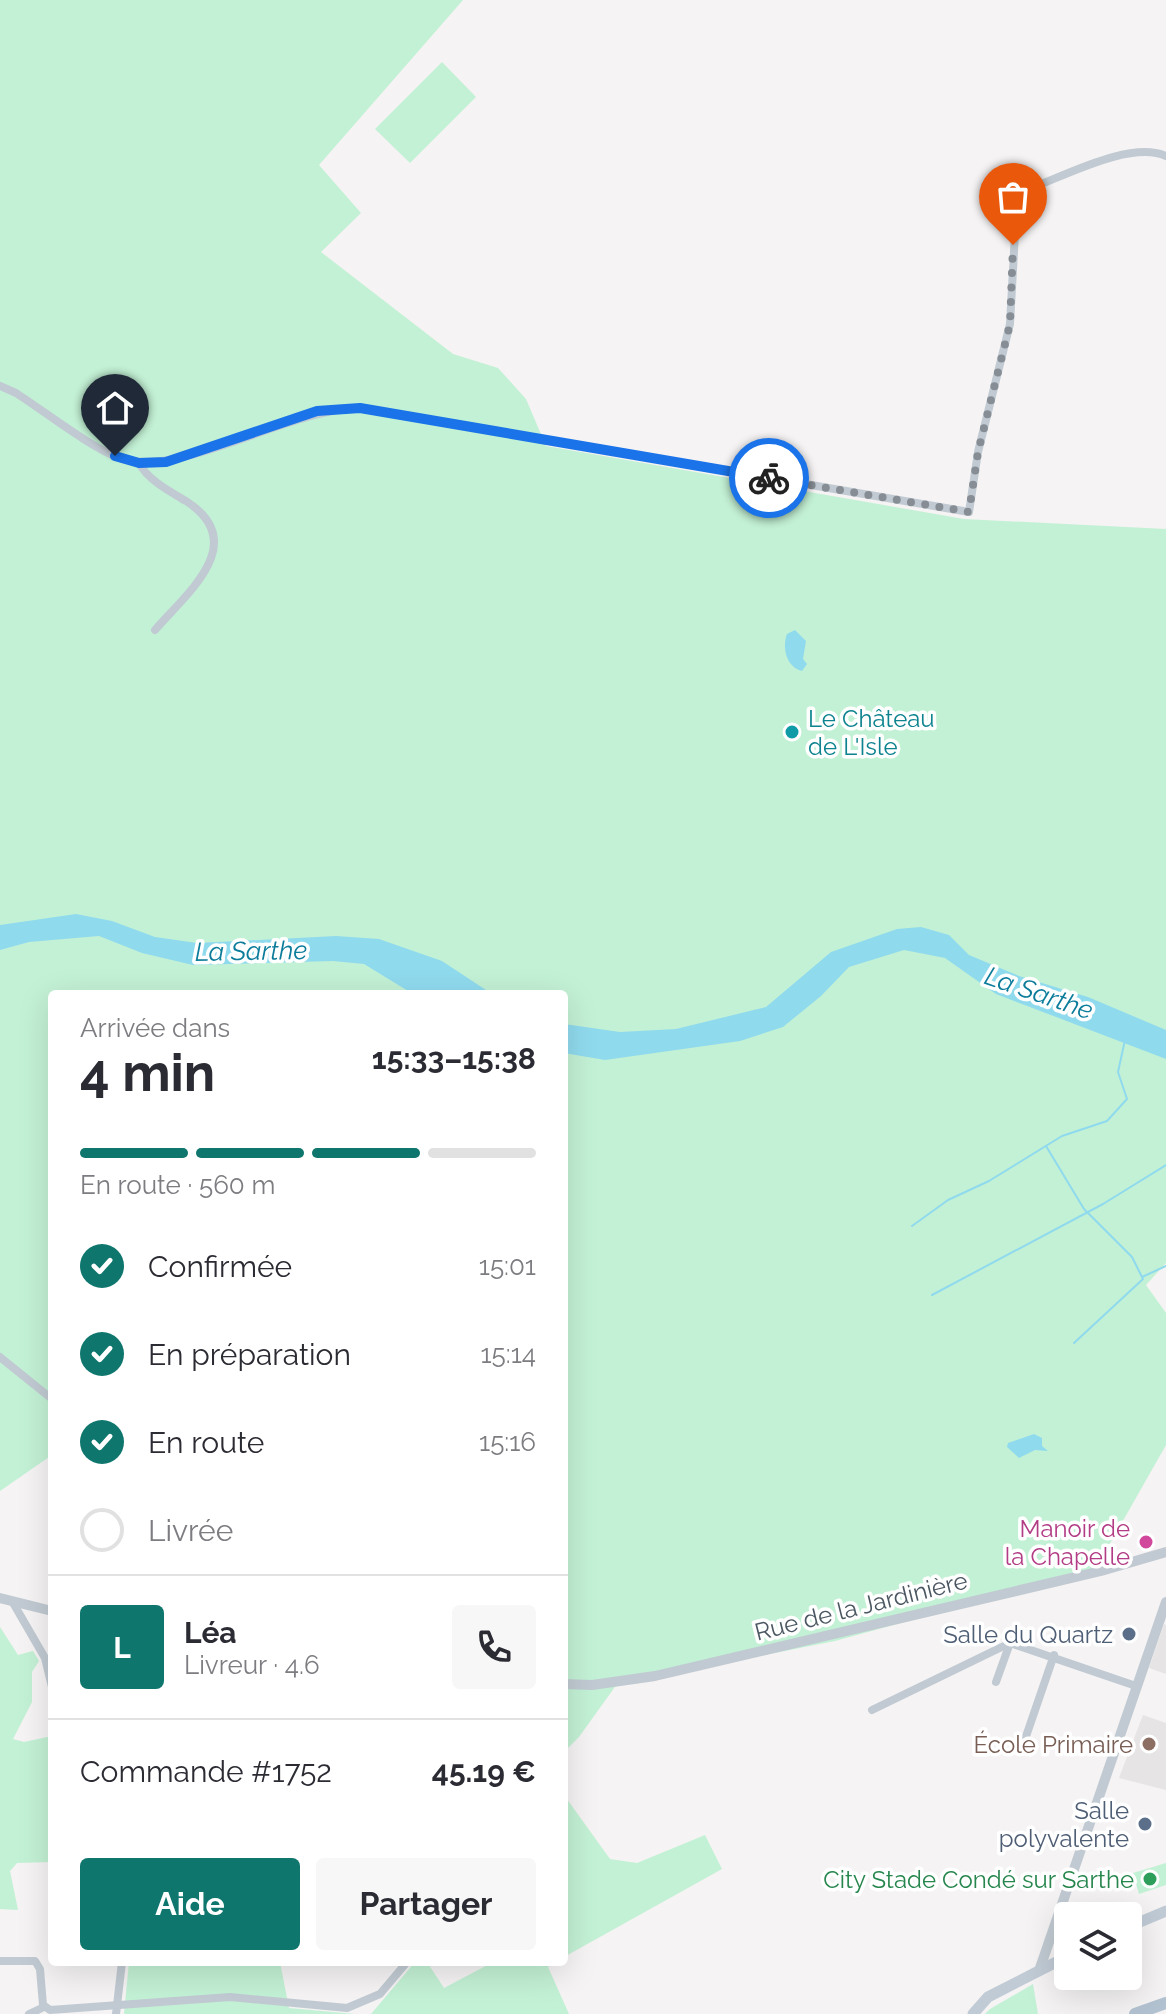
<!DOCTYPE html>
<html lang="fr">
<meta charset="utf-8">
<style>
:root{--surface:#fff;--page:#f7f7f7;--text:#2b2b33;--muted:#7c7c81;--line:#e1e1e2;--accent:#0f766e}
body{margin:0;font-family:Raleway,sans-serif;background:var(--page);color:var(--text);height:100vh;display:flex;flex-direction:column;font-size:30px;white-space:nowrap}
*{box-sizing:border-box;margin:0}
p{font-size:26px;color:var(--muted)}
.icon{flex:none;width:44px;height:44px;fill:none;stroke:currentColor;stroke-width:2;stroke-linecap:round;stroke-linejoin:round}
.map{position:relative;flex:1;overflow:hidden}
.panel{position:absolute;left:48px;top:990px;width:520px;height:976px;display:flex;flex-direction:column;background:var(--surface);border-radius:8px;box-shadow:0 8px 32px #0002}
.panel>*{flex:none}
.tools{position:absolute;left:1054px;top:1902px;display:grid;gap:16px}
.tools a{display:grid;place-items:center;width:88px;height:88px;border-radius:8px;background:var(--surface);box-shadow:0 8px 32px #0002;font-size:40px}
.pin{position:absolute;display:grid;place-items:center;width:68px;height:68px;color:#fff;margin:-82px -34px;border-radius:50% 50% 50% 0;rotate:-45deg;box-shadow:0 0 8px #0007}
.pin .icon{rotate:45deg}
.courier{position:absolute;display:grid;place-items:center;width:80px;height:80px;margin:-40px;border:6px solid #1a73e8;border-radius:50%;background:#fff;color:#222;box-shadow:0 2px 10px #0007}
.head em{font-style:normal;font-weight:700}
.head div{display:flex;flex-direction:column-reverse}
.head{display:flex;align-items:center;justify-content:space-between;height:136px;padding:0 32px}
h1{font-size:52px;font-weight:700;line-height:60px}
.bar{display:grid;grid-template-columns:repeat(4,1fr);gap:12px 8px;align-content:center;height:96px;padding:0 32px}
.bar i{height:10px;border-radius:6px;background:var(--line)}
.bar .selected{background:var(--accent)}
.bar p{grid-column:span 4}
.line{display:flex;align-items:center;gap:20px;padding:0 32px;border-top:2px solid var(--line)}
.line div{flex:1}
.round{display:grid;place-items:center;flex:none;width:84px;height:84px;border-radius:8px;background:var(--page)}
ol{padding:0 32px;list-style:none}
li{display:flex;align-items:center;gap:24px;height:88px}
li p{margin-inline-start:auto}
li .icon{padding:8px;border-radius:50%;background:var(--accent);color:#fff;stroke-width:4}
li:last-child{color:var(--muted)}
li i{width:44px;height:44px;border:4px solid var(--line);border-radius:50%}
.cta{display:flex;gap:16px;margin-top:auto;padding:16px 32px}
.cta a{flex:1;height:92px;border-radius:8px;background:var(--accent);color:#fff;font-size:32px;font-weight:700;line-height:92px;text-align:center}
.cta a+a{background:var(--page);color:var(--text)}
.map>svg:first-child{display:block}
</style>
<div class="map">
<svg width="1166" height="2014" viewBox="0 0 1166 2014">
<rect width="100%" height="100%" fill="#f5f3f3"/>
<!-- education -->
<g fill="#e6e4e5">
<path d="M1164,1624l2,1v49l-17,-6z"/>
<path d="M1143,1715l23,8v67l-47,-12z"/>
</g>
<!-- green -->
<g fill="#c3f1d5">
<path d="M0,0h463l-144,165 42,48 -40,39 132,102 45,14 28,31 20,47 418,73 202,10v734l-20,22 20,28v132l-71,125 -260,71 -218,43 -38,53 -15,15v-758h-512v461l-52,36z"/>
<path d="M442,62l34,35 -66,66 -35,-34z"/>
<path d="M0,1627l18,28 15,-4 6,10 -7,11v30l-19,37 11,3 28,-6v126l-35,1 -7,8 8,39 -18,-1z"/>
<path d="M564,1795l46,64 27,4 68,-28 17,34 -158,88z"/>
<path d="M1166,1863v22l-27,9 -6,-21z"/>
<path d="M129,1962h151l9,46 66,6h-231z"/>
<path d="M415,1962h12l17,26 49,-26h62l-7,5 21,47h-198z"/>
<path d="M1033,1984l5,30h-53l5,-5z"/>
</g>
<!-- water -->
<g fill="#90daee">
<path d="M795,630l11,11 -3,18 4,5 -5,7c-16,-4 -20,-24 -15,-37z"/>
<path d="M76,914l36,7 43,16 42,6 139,-7 43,3 63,22 50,33h-79l-49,-30 -31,-3 -140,4 -51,-12 -43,-17 -70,6 -29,8v-25z"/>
<path d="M921,927l28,8 20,20 50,21 69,21 78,33v29l-170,-65 -51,-36 -41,-8 -55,17 -28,29 -38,31 -43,14 -135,19 -41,-7v-29l56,8 56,-3 90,-22 65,-55 66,-23z"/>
<path d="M1034,1434l8,4v8l6,5 -13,-1 -16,8 -12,-11 1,-4z"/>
</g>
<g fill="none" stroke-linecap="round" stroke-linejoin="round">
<!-- stream -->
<g stroke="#90daee" stroke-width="2">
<path d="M1046,1146l38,63 48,48 11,22 -69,64"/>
<path d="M912,1226l36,-26 41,-19 73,-45 45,-15 20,-22 -9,-27 7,-32"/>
<path d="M1142,1277l24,-11"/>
<path d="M932,1295l171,-91 63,-39"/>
</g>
<!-- minor -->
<g stroke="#c1cad2" stroke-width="8">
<path d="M0,386l16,7c28,18 74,54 103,65 62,21 167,-49 241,-50l609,104 9,-60 32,-128 7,-127 9,-7c37,-13 104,-50 140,-34"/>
<path d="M139,463c9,17 30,28 47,38 65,42 1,92 -31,129"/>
<path d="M0,1357l52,42"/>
<path d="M12,1601l33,57 7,29"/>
<path d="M996,1682l14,-39"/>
<path d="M872,1710l138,-67 126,43"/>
<path d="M1022,1748l32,-93"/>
<path d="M0,1961h35l5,8 3,36 7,5 180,-13 117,11 33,-14 27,-32"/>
<path d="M29,2014l15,-7"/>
<path d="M116,2014l6,-52"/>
</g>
<!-- tertiary -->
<g stroke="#c1cad2" stroke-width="10">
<path d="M0,1598l52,13"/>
<path d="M564,1684l28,1 63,-9 446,-105 65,-19"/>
<path d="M1039,1971l127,-369"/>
</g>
<!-- secondary -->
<g stroke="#c1cbd6" stroke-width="11">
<path d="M1128,1927l38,-16"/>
<path d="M973,2014l15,-17 80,-41"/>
</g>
<!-- primary -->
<path stroke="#b3c2d1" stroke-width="12" d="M1135,2014l31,-11"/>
</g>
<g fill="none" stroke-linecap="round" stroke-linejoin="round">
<!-- done -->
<path stroke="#868d94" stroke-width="8" stroke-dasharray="0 14.4" d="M769,478l200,34 9,-60 32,-128 3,-79"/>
<!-- route -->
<path stroke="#1a73e8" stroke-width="10" d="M115,456l24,7 27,-1 151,-51 43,-3 409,70"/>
</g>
<!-- markers -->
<circle fill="#0f9aa8" stroke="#fff" stroke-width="3" cx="792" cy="732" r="8"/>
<circle fill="#d1479c" stroke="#fff" stroke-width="3" cx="1146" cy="1542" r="8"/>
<g fill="#5c6f8a" stroke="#fff" stroke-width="3">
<circle cx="1129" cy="1634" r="8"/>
<circle cx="1145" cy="1824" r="8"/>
</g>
<circle fill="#8d6e63" stroke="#fff" stroke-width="3" cx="1149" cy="1744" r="8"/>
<circle fill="#2e9e5b" stroke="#fff" stroke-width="3" cx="1150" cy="1879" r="8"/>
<g text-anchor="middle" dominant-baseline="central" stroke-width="7" stroke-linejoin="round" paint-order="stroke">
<!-- culture labels -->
<g font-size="24" fill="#0d838f" stroke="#fff" text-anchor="start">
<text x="808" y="718">Le Château<tspan x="808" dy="28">de L'Isle</tspan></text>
</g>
<!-- hotel labels -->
<g font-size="24" fill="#b23c85" stroke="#fff" text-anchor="end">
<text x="1130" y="1528">Manoir de<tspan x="1130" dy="28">la Chapelle</tspan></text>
</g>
<!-- street labels -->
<g font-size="24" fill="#4a5661" stroke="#fff">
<text transform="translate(861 1606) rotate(-14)">Rue de la Jardinière</text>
</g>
<!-- service labels -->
<g font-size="24" fill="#4e5e75" stroke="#fff" text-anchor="end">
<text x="1113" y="1634">Salle du Quartz</text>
<text x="1129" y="1810">Salle<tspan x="1129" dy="28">polyvalente</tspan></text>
</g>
<!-- education labels -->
<g font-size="24" fill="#785e54" stroke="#fff" text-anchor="end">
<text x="1133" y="1744">École Primaire</text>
</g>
<!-- leisure labels -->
<g font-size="24" fill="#27864d" stroke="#fff" text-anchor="end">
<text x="1134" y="1879">City Stade Condé sur Sarthe</text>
</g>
<!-- water labels -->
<g font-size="26" font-style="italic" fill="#0c7c9b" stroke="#fff">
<text transform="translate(251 951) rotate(-1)">La Sarthe</text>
<text transform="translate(1039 993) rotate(19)">La Sarthe</text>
</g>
</g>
</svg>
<div class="tools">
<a><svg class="icon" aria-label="layers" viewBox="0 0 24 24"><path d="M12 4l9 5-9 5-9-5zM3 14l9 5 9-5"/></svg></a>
</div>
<div class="pin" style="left:1013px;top:245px;background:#ea580c"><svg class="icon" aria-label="bag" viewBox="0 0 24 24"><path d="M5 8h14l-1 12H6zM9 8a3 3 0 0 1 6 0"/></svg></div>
<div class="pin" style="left:115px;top:456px;background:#1f2937"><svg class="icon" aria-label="home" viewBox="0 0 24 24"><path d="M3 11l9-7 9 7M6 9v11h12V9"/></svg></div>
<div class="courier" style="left:769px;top:478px"><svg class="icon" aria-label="bike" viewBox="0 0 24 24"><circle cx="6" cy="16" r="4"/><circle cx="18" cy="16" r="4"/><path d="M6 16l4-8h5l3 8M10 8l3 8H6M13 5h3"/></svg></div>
<section class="panel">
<div class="head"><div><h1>4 min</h1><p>Arrivée dans</p></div><em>15:33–15:38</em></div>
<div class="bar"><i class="selected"></i><i class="selected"></i><i class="selected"></i><i></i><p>En route · 560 m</p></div>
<ol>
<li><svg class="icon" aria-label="check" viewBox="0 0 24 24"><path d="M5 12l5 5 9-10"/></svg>Confirmée<p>15:01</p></li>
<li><svg class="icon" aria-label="check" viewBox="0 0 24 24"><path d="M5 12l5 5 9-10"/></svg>En préparation<p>15:14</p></li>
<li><svg class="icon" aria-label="check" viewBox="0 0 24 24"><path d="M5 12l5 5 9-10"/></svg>En route<p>15:16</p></li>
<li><i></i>Livrée</li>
</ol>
<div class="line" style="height:144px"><b class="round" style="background:var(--accent);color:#fff">L</b><div><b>Léa</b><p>Livreur · 4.6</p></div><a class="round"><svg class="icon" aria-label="phone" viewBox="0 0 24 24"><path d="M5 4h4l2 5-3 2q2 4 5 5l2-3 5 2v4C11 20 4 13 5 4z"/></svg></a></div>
<div class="line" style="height:104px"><div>Commande #1752</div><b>45.19 €</b></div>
<div class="cta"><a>Aide</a><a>Partager</a></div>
</section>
</div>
